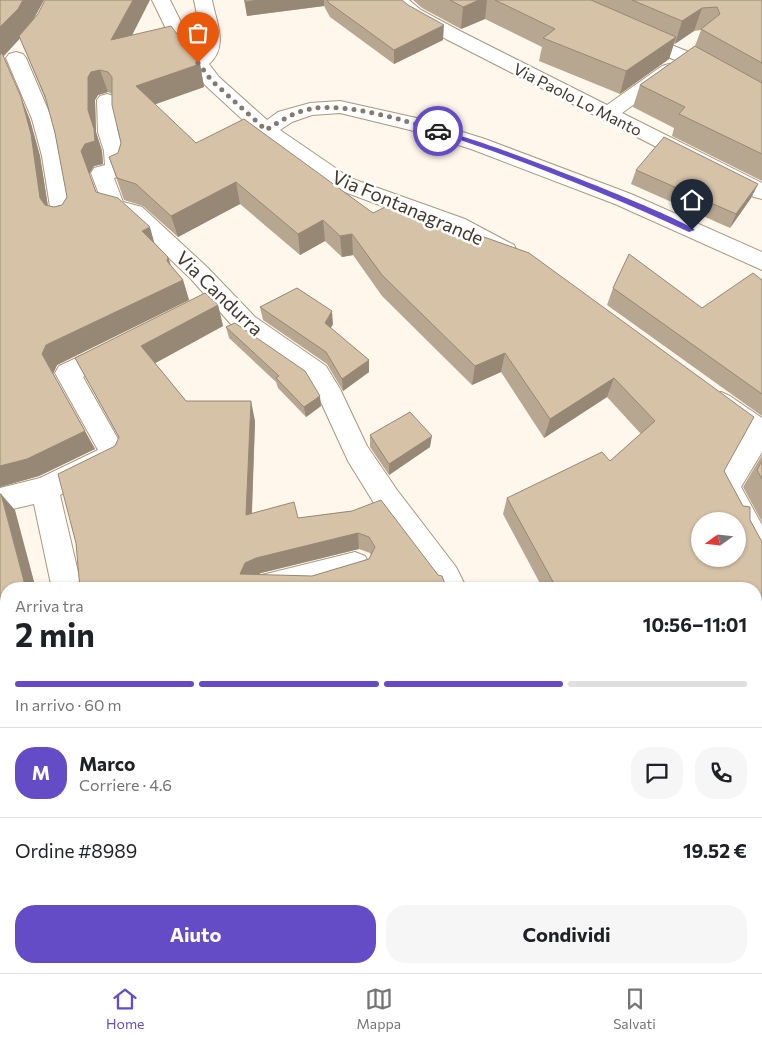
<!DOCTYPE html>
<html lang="it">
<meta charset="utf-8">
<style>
:root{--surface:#fff;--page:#f6f6f6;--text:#202124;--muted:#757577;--line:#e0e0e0;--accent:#634cc5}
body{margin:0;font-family:Commissioner,sans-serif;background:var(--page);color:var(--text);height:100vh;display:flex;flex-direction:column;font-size:19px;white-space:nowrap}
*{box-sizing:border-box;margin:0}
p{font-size:16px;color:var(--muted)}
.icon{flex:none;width:28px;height:28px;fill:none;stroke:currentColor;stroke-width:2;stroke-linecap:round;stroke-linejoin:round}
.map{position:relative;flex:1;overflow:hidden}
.drawer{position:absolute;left:0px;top:582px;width:762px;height:391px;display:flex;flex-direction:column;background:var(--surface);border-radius:20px 20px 0 0;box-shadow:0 1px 4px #0004}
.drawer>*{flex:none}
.needle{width:32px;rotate:255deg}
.buttons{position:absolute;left:691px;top:512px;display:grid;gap:10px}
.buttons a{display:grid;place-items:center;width:55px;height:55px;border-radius:50%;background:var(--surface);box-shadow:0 1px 4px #0004;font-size:25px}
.pin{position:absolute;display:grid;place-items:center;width:42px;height:42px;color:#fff;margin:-51px -21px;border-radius:50% 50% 50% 0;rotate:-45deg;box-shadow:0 0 5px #0007}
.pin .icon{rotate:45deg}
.courier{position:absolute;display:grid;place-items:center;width:50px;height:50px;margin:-25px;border:4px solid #634cc5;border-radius:50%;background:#fff;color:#222;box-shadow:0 1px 6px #0007}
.summary em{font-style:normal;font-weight:700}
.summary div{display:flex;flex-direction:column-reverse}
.summary{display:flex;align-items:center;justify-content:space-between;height:85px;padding:0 15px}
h1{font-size:32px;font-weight:700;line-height:38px}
.bar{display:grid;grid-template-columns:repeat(4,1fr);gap:8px 5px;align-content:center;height:60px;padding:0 15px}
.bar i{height:6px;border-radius:4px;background:var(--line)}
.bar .on{background:var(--accent)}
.bar p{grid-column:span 4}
.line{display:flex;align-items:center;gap:12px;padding:0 15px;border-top:1px solid var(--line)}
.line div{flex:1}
.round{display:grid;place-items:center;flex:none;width:52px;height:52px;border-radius:20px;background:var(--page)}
.primary-button{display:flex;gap:10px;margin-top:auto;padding:10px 15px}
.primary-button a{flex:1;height:58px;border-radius:20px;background:var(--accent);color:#fff;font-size:20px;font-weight:700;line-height:58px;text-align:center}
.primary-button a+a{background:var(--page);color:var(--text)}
.dock{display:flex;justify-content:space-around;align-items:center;height:70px;border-top:1px solid var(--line);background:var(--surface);font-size:14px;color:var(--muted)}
.dock a{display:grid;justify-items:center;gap:2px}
.dock .on{color:var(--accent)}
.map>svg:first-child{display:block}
</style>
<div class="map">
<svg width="762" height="973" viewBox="0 0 762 973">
<rect width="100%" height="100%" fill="#fff7eb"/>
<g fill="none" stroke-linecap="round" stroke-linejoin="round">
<!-- street casing -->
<g stroke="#aa977d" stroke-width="2">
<g id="street">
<path d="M152,0h18l19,38 10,14 2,-18 -7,-34h18c4,22 17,46 -3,64l10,13 48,43 11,-8 32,-9 30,-2 81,18 64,20 146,55 131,58v18l-147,-66 -144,-55 -61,-19 -70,-17 -28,2 -20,7 -12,8 70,48 115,41 49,26 3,6 -3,6 -8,2 -8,-2 -49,-26 -115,-43 -45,-30 -30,-23 -54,-50 -34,-46z"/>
<path d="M389,0h20l12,10 39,21 147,74 55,-39 7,-2 7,2 3,4 -3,4 -54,39 140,70v16l-8,-2 -308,-158 -37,-21z"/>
<path d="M636,31l58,23 68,39v14l-7,-2 -75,-43 -51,-21 -2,-4 2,-4z"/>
<path d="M16,52l7,2 3,4 26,61 10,37 12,63 -3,6 -8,2 -8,-2 -3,-6 -10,-63 -10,-37 -26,-61 3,-4z"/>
<path d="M107,94l7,2 3,4c0,10 -1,22 1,32 3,14 13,30 6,43l-10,3 9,24 19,5 65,60 48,50 71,49 14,23 27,57 30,44 59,77 11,22h-30l-60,-81 -29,-47 -28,-61 -12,-20 -71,-49 -46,-52 -64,-61 -21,-5 -15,-40 3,-5 11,-3 -1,-14 -6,-19 -1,-32 3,-4z"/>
<path d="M113,341l9,3 3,7 -3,7 -39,19 44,78 -3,8 -64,32 22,94h-30l-18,-85 -34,8v-24l40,-10 58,-28 -43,-77 4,-7z"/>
<path d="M721,392l9,4 32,22v34l-21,35 21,38v41l-10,-4 -14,-27v-14h-7l-18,-34 31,-52 -32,-25 -4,-7 4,-7z"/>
<path d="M355,552l10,4 5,9 -5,9 -50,15h-68l5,-10 10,-4z"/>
<path d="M762,841v54l-6,3v-55z"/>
<path d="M81,968h44l-2,5h-45z"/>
<path d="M558,968h36l1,5h-38z"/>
<path d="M718,968h36v5h-38z"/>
</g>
</g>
<!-- street -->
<use href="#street" fill="#fff" fill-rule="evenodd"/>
</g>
<!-- wall -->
<g fill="#b8a790" fill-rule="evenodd">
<path d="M0,0h44l-11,21 99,14 68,29 4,23 -49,17 41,39 177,70 38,-2 118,42 195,218 38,71v261l-6,-1v-213h-213l-40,-75 4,-16 103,-37 31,-27 -34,-37 -63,41 -43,-66 -29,13 -90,-89 -29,-41 -11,2 -17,-16 -25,14 -60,-51 -62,33 -35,-31 -19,-6 -15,-43 9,-4 3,-10 -9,-49 -4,-2 -10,3 -3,5 1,32 6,19 1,13 -9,2 -5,8 7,18 59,51 13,14 3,9 12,14 6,20 -132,65 -4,9 42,75 -56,27 -39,11zM20,38l26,63 9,32 12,64 -5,8 -8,2 -6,-1 -8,-50 -10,-36 -27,-63z"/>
<path d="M244,0h158l41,40 -49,24 -64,-47 -6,-11 -77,10z"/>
<path d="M413,0h349v181l-90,-45 2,-8 -41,-21 7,-22 55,-39 6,-16 -7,1 -20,13 -5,15 -49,35 -81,-33 3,-14 -57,-28 -24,10 -39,-21z"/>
<path d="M636,170l122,14 -7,14 -21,30 -99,-44z"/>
<path d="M762,280v136l-155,-111 6,-17 89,20z"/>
<path d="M218,305l5,21 -68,37 31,38 69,20 -3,93 46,4 54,-7 86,64 -358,14 35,-143 4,-8 -44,-80zM359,549l11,4 1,3 -2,3 -57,17 -54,-1 3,-2z"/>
<path d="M260,307l73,17 -2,4 38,44 -26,19 -16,-27 -64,-44z"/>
<path d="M226,327l95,79 -15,11 -28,-29 -2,-6 -47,-44z"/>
<path d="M370,435l60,12 -41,28 -19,-28z"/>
<path d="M762,455v67l-19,-35z"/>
<path d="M762,877v96h-6l-1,-5h1z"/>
<path d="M458,968h109l-3,5h-108z"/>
<path d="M595,968h140l-3,5h-135z"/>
</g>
<!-- shaded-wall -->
<g fill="#968875">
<path d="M23,0h21l-18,32 -26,28v-33z"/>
<path d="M133,0h17l-32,63 -7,-23z"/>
<path d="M260,0h64v6l-77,10 -2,-14z"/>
<path d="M479,0h8l-2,19 -24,10 2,-22z"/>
<path d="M702,8l-8,23 -19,13 7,-23z"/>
<path d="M444,25l-1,15 -49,24v-14z"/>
<path d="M676,37l-7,22 -49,35 6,-23z"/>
<path d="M200,64l4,23 -62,22 -6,-23z"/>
<path d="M100,70l8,22 -10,3 -3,5 1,32 6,19 1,13 -9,2 -5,8 -8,-23 7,-74 3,-5z"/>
<path d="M21,97l9,23 10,36 10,64 -10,-22z"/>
<path d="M236,182l4,22 -62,33 -7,-21z"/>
<path d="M758,184l-7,14 -21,30 6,-14z"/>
<path d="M323,220l2,21 -25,14 -2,-21z"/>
<path d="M150,227l6,22 -14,-18z"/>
<path d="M352,234l1,21 -11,2 -2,-21z"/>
<path d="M168,257l7,21 -8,-17z"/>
<path d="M183,280l6,20 -132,65 -4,9 42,75 -56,27 -39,11v-21l42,-112 4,-9z"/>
<path d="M218,305l5,21 -73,40 -9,-20z"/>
<path d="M332,311l1,13 -7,12 -1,-13z"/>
<path d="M505,353l-4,19 -29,13 3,-19z"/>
<path d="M369,360v12l-26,19 -1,-12z"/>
<path d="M614,378l-7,19 -63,41 6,-19z"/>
<path d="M320,396l1,10 -15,11 -2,-10z"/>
<path d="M251,401l4,20 -4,111 -5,-17z"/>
<path d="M432,436l-2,11 -41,28v-11z"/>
<path d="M1,494l14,16 21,79h-10z"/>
<path d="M358,533l1,16 -98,24 -11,5 -10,-4 5,-11 11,-5z"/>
<path d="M66,968h14l-2,5h-15z"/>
<path d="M331,968h2l1,5h-3z"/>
<path d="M137,970l1,3h-13v-2z"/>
</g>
<!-- building -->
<g fill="#d6c2a7" stroke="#968875" fill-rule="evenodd">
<path d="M0,0h23l-5,9 -18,18z"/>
<path d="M45,0h88l-22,40 60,-14 29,38 -64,22 60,57 48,-24 129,94 25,-12 13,10 118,42 225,164 -30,54 19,35 7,1v13l12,22v251l-6,-2v-202h-199l-50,-91 95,-46 8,9 45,-40 -41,-43 -64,41 -45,-66 -30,13 -93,-91 -30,-41 -12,2 -17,-16 -25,14 -62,-52 -65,34 -35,-32 -19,-6 -8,-21 9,-4 3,-10 -9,-38v-28l-4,-5 -8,-2 -9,2 -3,5v33l6,19 1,12 -10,3 -4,7 15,41 22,6 32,29 -8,4 26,26 -1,4 16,19 -137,65 -4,9 43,77 -58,28 -27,7v-411l2,-2 19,44 10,37 9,64 5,7 9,2 8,-2 5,-8 -12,-64 -10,-37 -26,-60 19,-22zM700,521h38v38h-38z"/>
<path d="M245,0h15l-15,2z"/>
<path d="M327,0h75l6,5 36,20 -50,25 -65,-47z"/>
<path d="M450,0h29l-16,7z"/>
<path d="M495,0h96l85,37 -50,34 -83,-33 12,-9z"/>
<path d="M632,0h130v63l-61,-34 19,-15 -3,-7 -15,1 -20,13z"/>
<path d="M695,46l67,37v71l-83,-40 6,-7 -45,-22z"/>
<path d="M664,137l94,47 -22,30 -100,-44z"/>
<path d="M629,254l73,54 51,-35 9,7v114l-149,-106z"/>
<path d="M297,288l35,23 -7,12 44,37 -27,19 -16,-27 -66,-45z"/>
<path d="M205,293l13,12 -77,41 45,55h65l-5,114 48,-13 4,16 54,-7 29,-11 57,75 4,1 5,13h-367l-4,-46 -18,-69 57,-28 4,-9 -44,-79zM358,533l11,4 6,10 -6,12 -57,17 -72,-2 5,-11 11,-5z"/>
<path d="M235,323l70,48 15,25 -16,11 -28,-29 3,-2 -53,-49z"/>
<path d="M410,412l22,24 -43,28 -19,-29z"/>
<path d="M762,461v18l-5,-9z"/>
<path d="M0,494h1l25,95h-20v379h60l-3,5h-63z"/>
<path d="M756,876l6,1v90h-6z"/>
<path d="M103,968h82l-60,3v2h-14l3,-5z"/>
<rect x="191" y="968" width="140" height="5"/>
<path d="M463,968h104l-3,5h-103z"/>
<path d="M606,968h129l-3,5h-124z"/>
</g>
<!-- route -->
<path fill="#634cc5" d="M436,130c21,-1 242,85 259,100l-6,2c-82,-38 -166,-72 -253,-100z"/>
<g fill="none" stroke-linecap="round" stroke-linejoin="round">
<!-- done -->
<path stroke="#837b70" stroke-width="5" stroke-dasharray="0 9" d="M198,63l14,18 54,49c14,-9 28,-18 44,-21 36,-7 93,11 128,22"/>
</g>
<g text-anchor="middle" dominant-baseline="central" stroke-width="5" stroke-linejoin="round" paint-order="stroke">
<!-- far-street labels -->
<g font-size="16" fill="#40382d" stroke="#fff">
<text transform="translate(578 99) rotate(27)">Via Paolo Lo Manto</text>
</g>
<!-- street labels -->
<g font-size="19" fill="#40382d" stroke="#fff">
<text transform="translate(408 207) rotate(23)">Via Fontanagrande</text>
<text transform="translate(220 293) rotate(44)">Via Candurra</text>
</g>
</g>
</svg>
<div class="buttons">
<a><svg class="needle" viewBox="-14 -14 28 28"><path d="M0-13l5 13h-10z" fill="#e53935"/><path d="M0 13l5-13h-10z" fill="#757577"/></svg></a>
</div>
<div class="pin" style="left:198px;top:63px;background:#ea580c"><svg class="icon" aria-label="bag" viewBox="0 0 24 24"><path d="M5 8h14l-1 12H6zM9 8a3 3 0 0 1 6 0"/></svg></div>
<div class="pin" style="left:692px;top:230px;background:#1f2937"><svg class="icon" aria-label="home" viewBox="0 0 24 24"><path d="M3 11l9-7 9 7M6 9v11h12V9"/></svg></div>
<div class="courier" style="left:438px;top:131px"><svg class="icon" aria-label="car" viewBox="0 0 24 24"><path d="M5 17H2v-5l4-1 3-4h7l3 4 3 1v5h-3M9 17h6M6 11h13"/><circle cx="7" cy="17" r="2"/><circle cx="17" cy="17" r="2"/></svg></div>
<section class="drawer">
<div class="summary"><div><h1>2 min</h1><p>Arriva tra</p></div><em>10:56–11:01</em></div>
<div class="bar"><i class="on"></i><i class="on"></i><i class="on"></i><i></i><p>In arrivo · 60 m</p></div>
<div class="line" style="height:90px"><b class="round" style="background:var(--accent);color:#fff">M</b><div><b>Marco</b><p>Corriere · 4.6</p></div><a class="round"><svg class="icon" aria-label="chat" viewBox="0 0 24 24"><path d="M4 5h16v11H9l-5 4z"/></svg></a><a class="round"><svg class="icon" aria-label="phone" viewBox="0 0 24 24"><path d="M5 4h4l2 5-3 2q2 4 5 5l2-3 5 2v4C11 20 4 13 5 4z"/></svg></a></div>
<div class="line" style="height:65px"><div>Ordine #8989</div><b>19.52 €</b></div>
<div class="primary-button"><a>Aiuto</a><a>Condividi</a></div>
</section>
</div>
<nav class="dock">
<a class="on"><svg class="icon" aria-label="home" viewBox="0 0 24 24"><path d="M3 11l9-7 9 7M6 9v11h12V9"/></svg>Home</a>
<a><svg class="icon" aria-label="map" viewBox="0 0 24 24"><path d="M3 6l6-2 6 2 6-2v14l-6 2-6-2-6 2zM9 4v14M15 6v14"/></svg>Mappa</a>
<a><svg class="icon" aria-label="saved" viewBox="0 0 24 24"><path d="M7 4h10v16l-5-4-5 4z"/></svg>Salvati</a>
</nav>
